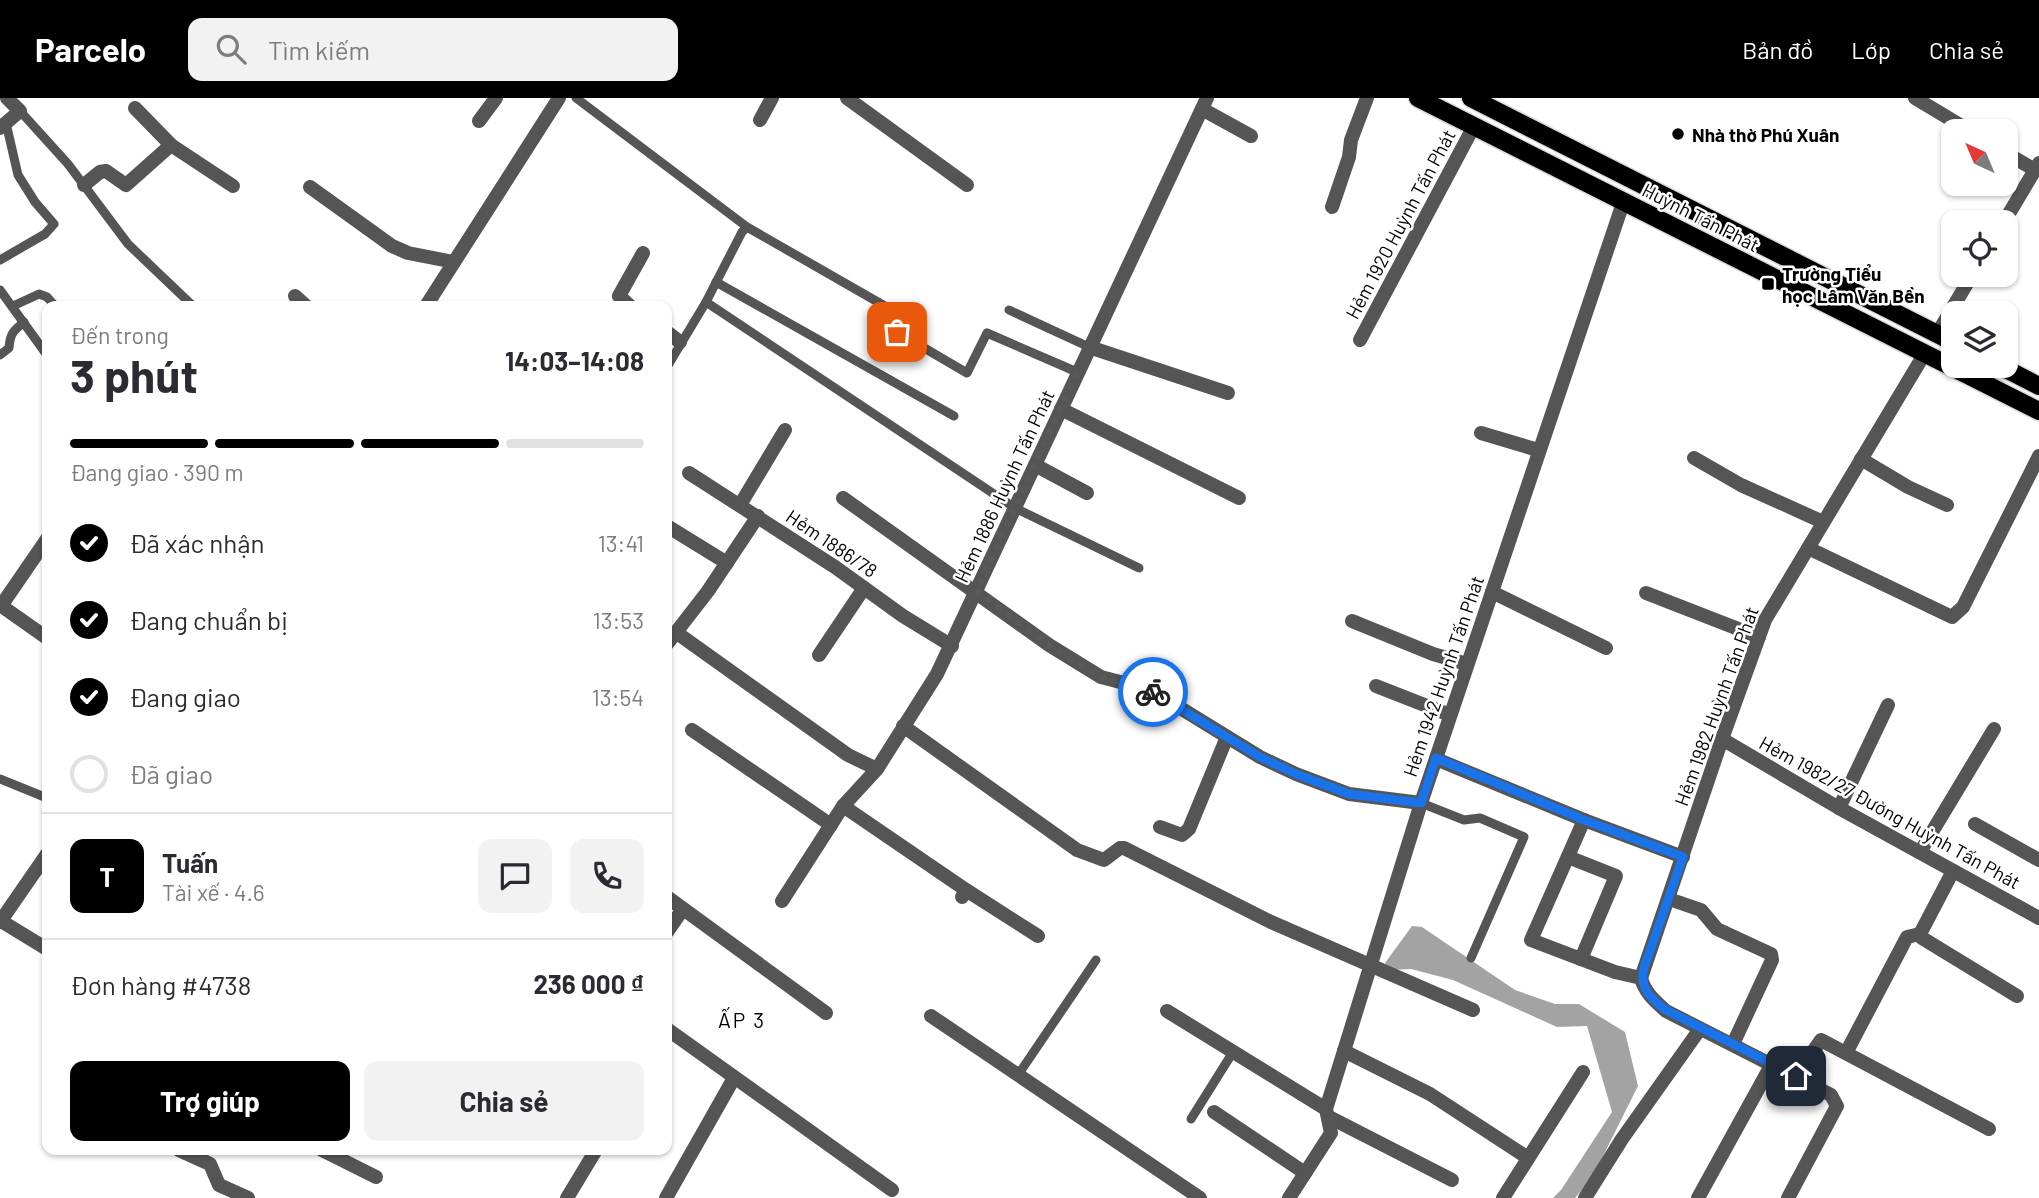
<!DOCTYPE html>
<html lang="vi">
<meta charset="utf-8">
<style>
:root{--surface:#fff;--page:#f2f2f3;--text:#2b2b33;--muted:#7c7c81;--line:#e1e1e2;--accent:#000}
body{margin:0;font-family:Barlow,sans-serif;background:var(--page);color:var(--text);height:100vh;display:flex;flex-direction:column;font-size:26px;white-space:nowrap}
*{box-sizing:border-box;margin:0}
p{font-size:23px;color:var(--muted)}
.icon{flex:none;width:38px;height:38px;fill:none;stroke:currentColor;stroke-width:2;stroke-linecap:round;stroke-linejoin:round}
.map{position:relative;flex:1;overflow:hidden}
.sheet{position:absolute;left:42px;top:203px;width:630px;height:854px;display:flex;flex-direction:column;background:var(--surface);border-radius:14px;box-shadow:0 2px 5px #0004}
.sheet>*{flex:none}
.needle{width:46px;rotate:316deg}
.fabs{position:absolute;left:1941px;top:21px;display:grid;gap:14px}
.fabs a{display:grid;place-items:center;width:77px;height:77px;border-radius:14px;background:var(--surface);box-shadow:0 2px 5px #0004;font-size:35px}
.pin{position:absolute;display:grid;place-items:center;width:60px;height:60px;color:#fff;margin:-30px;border-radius:14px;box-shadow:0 4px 10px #0006}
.courier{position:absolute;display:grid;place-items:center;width:70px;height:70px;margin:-35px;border:5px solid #1a73e8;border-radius:50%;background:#fff;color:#222;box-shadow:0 2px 9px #0007}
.headline em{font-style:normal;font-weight:700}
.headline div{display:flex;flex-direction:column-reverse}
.headline{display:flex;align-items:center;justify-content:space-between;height:119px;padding:0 28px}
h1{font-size:46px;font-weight:700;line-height:52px}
.bar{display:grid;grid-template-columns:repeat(4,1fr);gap:10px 7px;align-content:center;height:84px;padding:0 28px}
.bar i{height:9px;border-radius:5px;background:var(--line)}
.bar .current{background:var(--accent)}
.bar p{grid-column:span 4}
.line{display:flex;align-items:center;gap:18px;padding:0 28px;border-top:2px solid var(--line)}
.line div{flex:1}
.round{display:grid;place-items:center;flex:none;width:74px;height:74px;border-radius:14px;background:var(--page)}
ol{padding:0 28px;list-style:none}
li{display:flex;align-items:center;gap:21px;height:77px}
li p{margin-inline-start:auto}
li .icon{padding:7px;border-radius:50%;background:var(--accent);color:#fff;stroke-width:4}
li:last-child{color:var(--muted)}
li i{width:38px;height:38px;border:4px solid var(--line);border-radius:50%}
.button{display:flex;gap:14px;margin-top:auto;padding:14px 28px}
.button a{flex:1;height:80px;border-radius:14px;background:var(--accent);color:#fff;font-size:28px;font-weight:700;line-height:80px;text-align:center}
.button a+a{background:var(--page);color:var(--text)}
header{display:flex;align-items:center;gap:42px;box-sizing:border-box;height:98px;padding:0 35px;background:var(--accent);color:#fff}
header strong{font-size:33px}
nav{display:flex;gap:38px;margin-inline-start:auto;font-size:24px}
.search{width:490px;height:63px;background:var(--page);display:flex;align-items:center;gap:18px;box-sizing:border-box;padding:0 24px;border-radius:14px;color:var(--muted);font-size:26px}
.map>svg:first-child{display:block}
</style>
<header>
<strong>Parcelo</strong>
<div class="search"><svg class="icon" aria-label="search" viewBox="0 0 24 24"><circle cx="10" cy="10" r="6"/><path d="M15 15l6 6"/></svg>Tìm kiếm</div>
<nav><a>Bản đồ</a><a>Lớp</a><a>Chia sẻ</a></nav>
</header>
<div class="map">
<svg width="2039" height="1100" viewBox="0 0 2039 1100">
<rect width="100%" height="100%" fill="#fff"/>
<!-- water -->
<path fill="#a3a3a3" d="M1412,828l10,1 93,63 40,14h24l46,28 13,54 -46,92 -17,20h-22l8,-8 51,-78 -25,-86 -30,1 -104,-47 -42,-11 -22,1 -4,-7z"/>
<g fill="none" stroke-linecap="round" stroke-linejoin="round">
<!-- primary casing -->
<g stroke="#dbdbdb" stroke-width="21">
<g id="primary">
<path d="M1418,0l621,313"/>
<path d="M1471,0l482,244"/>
<path d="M2000,268l39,20"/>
</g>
</g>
<!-- lane -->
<g stroke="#555" stroke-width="9">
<path d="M576,0l171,129"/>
<path d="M20,13l48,53 60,80 65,62"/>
<path d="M0,162l45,-26 9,-10 -19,-22 -17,-27 -12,-52"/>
<path d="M716,184l238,134"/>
<path d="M0,192l47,65"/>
<path d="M706,204l309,206 124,60"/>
<path d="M13,208l26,-12 8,3 8,9"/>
<path d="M1009,212l80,37"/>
<path d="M897,234l70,41 20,-40 90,39"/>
<path d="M0,257l9,-7c1,-14 4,-17 15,-26"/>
<path d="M667,269l39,-65 36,-70 5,-5 150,86"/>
<path d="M0,681l47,19"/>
<path d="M1421,705l43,17 16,-2 44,19 -53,121"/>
<path d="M1018,977l78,-115"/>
<path d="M1191,1021l42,-67"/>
</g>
<!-- street -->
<g stroke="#555" stroke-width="14">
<path d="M847,0l120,87"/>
<path d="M1915,0l55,33"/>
<path d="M1202,11l49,27"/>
<path d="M760,22l12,-22"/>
<path d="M479,23l17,-23"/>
<path d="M0,30l20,-17 -13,-13"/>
<path d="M171,47l62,41"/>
<path d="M2006,55l29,17"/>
<path d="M84,87l16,-13 6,-1 20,14 45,-40 -36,-37"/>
<path d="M310,89l82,59 16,7 46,9"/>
<path d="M1332,109l17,-50 2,-17 16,-42"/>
<path d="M2004,124l35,-59"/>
<path d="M295,198l11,10"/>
<path d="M426,208l133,-208"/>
<path d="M630,208l-11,-10 24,-43"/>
<path d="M667,234l13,10"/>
<path d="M1937,236l35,-59"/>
<path d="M1360,242l114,-214"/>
<path d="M1089,249l139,46"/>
<path d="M1061,311l178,89"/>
<path d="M1481,335l57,17"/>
<path d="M1694,360l47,27 82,37"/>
<path d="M1861,361l47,28 39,18"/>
<path d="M1035,367l52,28"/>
<path d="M689,375l146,94 68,49 49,30"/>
<path d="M843,400l206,147 52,32 50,13 109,67 36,17 53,20 72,9"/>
<path d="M740,407l45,-75"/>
<path d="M667,428l60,37"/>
<path d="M1808,450l144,69 11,-10 76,-151"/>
<path d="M1492,494l114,56"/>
<path d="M1646,495l113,44"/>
<path d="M0,507l47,33"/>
<path d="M1,508l46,-67"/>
<path d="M1352,523l81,33 34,10"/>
<path d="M677,535l171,122 29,14"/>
<path d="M667,546l41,-53 50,-75"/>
<path d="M819,557l45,-67"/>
<path d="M1376,588l74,29"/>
<path d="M903,628l174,124 27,10 16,-12h4l147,74 202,88"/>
<path d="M692,632l139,95"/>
<path d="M1722,641l117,69 200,110"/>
<path d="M1436,661l148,61 99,37"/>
<path d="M843,708l123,84 -4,7"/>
<path d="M1839,710l49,-103"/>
<path d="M1584,722l-53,120 84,32 26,6"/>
<path d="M1975,726l64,36"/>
<path d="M1160,729l22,8 7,-6 38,-92"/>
<path d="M1920,754l74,-123"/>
<path d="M1568,759l48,19 -35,83"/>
<path d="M1953,773l-33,63 2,4 95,58"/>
<path d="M966,792l72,46"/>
<path d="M667,799l159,116"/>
<path d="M1669,801l32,11 16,19 54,25 1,6 -39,84"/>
<path d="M782,803l61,-95 34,-37 60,-95 270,-576"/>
<path d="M1,823l46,28"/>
<path d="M0,824l47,-68"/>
<path d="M667,834l16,-23"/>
<path d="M1641,880l81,-239 43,-119 160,-267"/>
<path d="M1641,880c4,15 14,23 25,33l165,84 6,11 -49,92"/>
<path d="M1167,913l159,98"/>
<path d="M931,918l269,182"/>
<path d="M667,931l225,161"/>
<path d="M1344,953l86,43 98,64"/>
<path d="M1846,955l61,-116 13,-3"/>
<path d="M1796,978l25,-36 168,89"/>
<path d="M1214,1014l91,61"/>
<path d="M1329,1019l123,63"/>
<path d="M179,1052l31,14 9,21 29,13"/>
<path d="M322,1052l54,27"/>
<path d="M567,1100l29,-48"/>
<path d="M666,1100l68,-120"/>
<path d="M1289,1100l42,-65 -5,-24 95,-306 203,-603"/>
<path d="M1503,1100l80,-126"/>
<path d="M1585,1100l37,-59 78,-110"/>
<path d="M1698,1100l74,-134"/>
</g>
<!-- primary -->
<use href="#primary" stroke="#000" stroke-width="18"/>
</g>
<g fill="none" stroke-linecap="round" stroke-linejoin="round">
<!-- done -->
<path stroke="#595959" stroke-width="7" stroke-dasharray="0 12.6" d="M897,234l70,41 21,-40 89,39 -100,219c40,30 80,63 124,86 17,8 36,6 52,15"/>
<!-- route -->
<path stroke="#1a73e8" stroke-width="9" d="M1153,594l107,65 36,17 53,20 72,9 15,-45 148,62 99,37 -39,111c-5,20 7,31 22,42l130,66"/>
</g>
<!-- markers -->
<g fill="#000" stroke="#fff" stroke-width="2.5">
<circle cx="1678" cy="36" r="7"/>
<rect x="1761" y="179" width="14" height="14" rx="3.5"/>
</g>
<g text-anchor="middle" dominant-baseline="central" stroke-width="5" stroke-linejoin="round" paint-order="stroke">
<!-- poi labels -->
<g font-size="19" font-weight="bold" fill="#000" stroke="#fff" text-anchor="start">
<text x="1692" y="36">Nhà thờ Phú Xuân</text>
<text x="1782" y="175">Trường Tiểu<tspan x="1782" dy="22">học Lâm Văn Bền</tspan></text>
</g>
<!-- street labels -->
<g font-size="19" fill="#000" stroke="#fff">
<text transform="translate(1701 119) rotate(27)">Huỳnh Tấn Phát</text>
<text transform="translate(1400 126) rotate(-62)">Hẻm 1920 Huỳnh Tấn Phát</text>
<text transform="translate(1004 388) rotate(-65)">Hẻm 1886 Huỳnh Tấn Phát</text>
<text transform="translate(832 445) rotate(34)">Hẻm 1886/78</text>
<text transform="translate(1443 578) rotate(-71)">Hẻm 1942 Huỳnh Tấn Phát</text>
<text transform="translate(1716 608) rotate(-70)">Hẻm 1982 Huỳnh Tấn Phát</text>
<text transform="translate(1890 714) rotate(29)">Hẻm 1982/27 Đường Huỳnh Tấn Phát</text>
</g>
<!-- neighbourhood labels -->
<g font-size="21" letter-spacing="2" fill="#000" stroke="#fff">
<text x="742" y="921">ẤP 3</text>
</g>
</g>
</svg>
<div class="fabs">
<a><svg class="needle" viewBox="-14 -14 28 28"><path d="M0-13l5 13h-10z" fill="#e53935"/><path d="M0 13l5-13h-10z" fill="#7c7c81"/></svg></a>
<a><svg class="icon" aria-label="locate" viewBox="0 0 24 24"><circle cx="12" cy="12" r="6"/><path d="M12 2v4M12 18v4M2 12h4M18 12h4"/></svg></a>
<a><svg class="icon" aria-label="layers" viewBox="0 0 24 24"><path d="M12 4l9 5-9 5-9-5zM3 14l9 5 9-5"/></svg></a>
</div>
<div class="pin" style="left:897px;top:234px;background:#ea580c"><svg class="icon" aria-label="bag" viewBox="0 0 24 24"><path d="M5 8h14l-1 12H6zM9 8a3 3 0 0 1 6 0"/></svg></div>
<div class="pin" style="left:1796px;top:978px;background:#1f2937"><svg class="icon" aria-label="home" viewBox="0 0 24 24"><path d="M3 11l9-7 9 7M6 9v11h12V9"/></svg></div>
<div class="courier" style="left:1153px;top:594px"><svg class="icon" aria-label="bike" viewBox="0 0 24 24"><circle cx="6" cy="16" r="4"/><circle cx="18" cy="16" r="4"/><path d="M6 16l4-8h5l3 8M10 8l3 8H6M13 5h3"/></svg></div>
<section class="sheet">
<div class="headline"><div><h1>3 phút</h1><p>Đến trong</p></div><em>14:03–14:08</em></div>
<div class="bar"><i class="current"></i><i class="current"></i><i class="current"></i><i></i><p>Đang giao · 390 m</p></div>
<ol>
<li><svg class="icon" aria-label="check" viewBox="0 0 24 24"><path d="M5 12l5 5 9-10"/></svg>Đã xác nhận<p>13:41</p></li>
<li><svg class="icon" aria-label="check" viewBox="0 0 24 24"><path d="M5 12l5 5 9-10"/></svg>Đang chuẩn bị<p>13:53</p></li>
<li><svg class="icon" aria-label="check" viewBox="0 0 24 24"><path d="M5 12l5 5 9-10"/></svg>Đang giao<p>13:54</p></li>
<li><i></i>Đã giao</li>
</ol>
<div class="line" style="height:126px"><b class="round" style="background:var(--accent);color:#fff">T</b><div><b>Tuấn</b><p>Tài xế · 4.6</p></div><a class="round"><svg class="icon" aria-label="chat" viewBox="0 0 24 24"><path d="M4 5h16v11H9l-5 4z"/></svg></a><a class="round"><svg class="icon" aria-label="phone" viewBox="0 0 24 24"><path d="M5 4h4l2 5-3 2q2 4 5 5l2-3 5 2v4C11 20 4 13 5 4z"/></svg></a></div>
<div class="line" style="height:91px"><div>Đơn hàng #4738</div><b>236 000 ₫</b></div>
<div class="button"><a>Trợ giúp</a><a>Chia sẻ</a></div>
</section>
</div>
